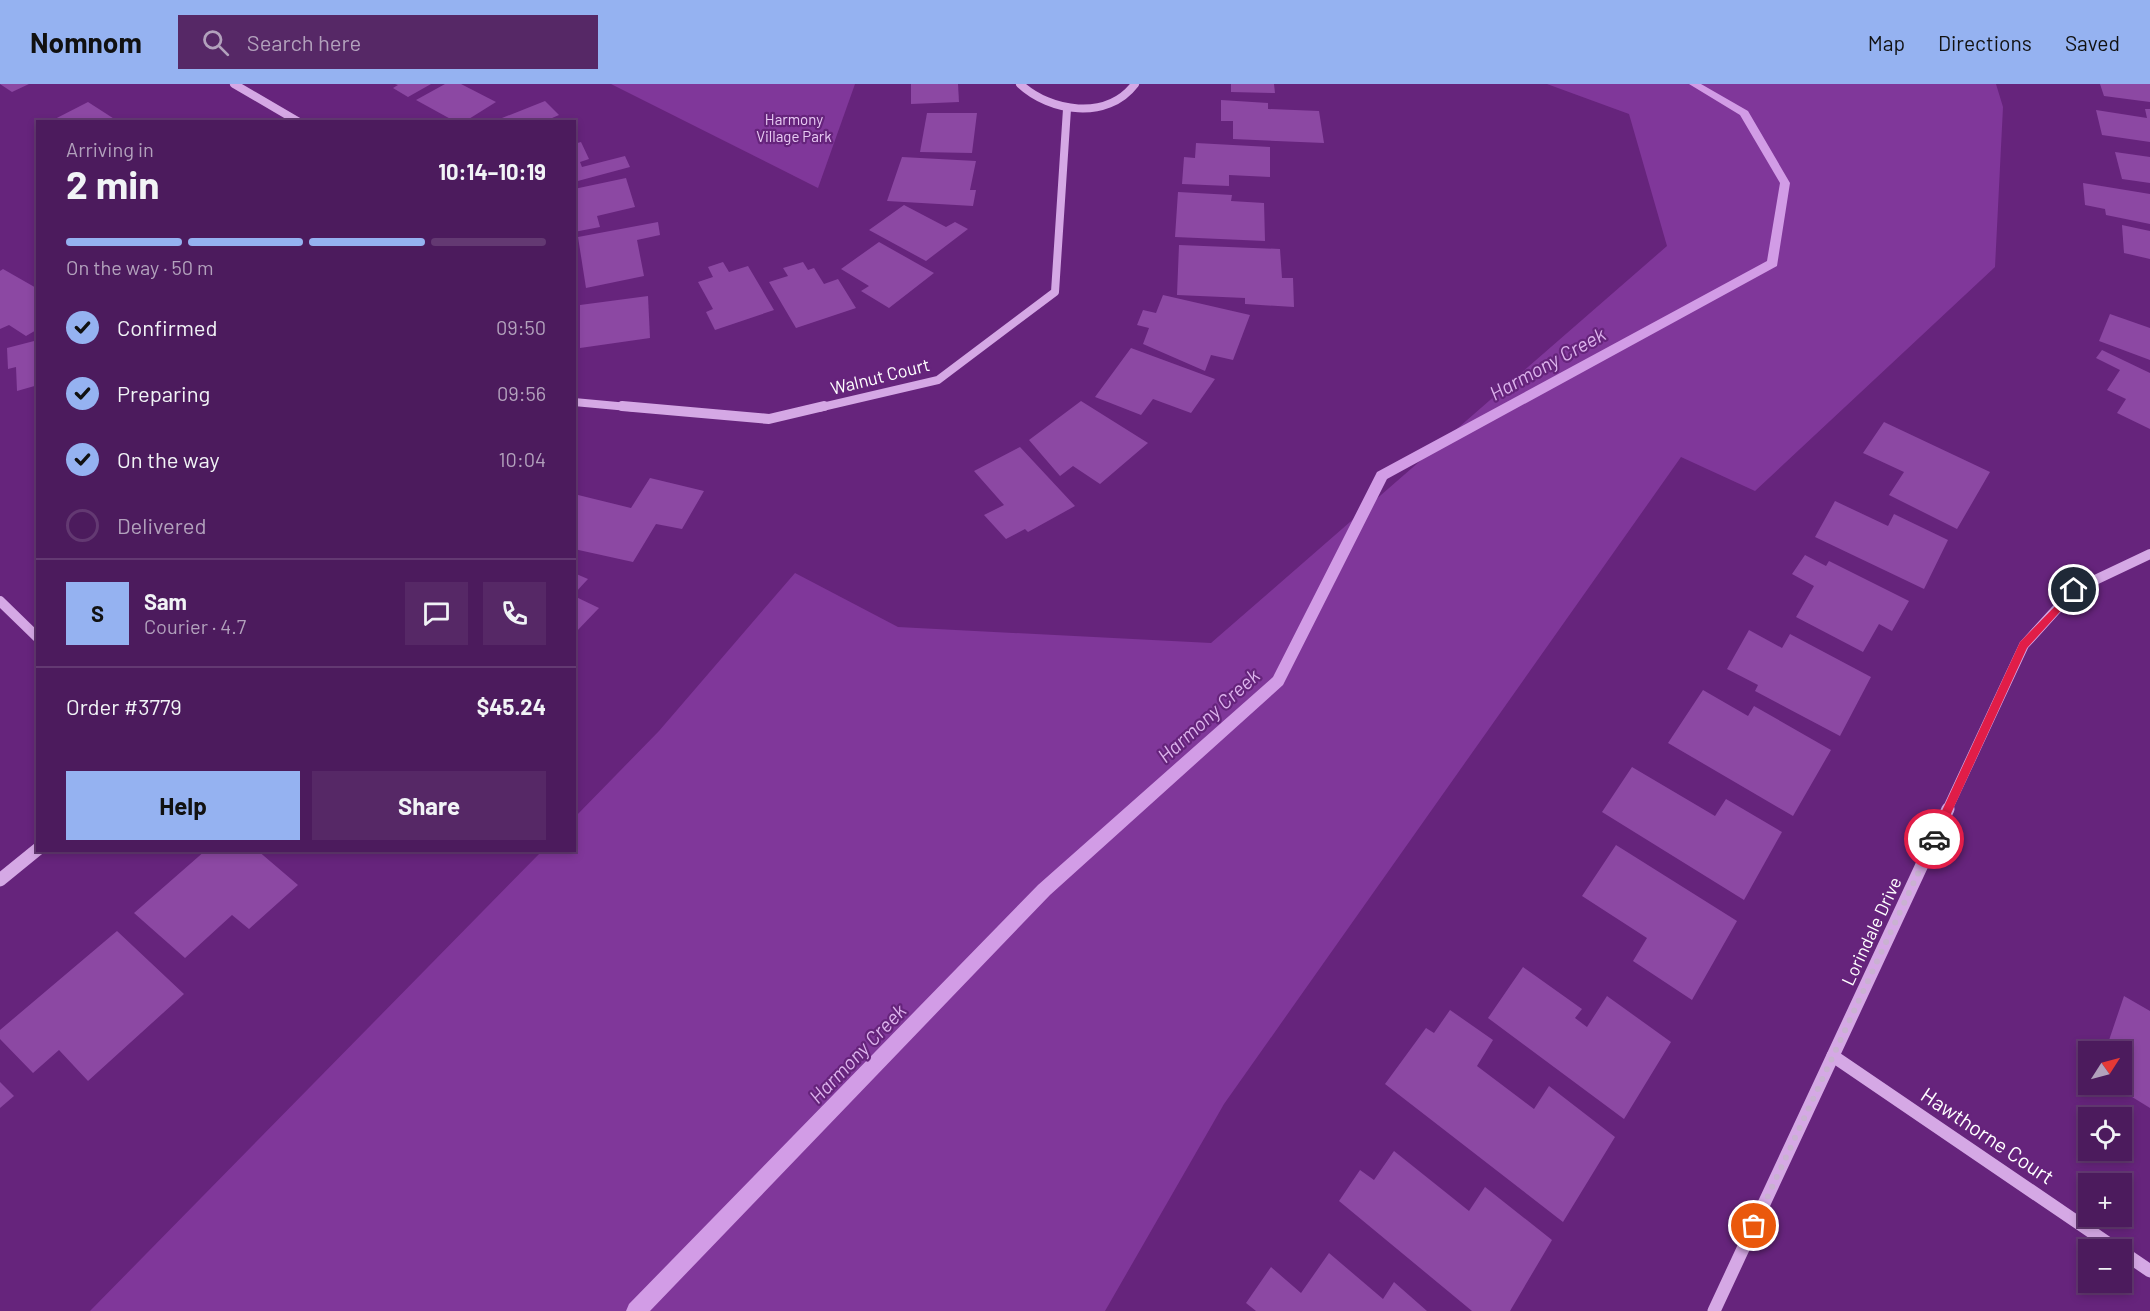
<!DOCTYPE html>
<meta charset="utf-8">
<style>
:root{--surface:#4c1b5d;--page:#562866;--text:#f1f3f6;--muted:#b2a1bc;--line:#633972;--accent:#95b2f1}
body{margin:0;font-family:Barlow,sans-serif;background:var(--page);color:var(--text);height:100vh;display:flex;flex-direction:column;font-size:22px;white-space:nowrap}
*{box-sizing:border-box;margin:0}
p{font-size:20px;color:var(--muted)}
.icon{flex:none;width:33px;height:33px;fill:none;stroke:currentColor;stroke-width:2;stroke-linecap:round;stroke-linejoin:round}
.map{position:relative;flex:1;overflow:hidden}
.drawer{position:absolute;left:36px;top:36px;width:540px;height:732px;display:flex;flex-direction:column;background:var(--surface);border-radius:0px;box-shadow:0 3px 9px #0003,0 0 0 2px var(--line)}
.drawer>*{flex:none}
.needle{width:39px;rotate:54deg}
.tools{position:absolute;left:2078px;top:957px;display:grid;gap:12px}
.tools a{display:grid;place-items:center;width:54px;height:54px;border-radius:0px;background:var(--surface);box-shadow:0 3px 9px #0003,0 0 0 2px var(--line);font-size:30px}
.pin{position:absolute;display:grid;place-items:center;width:51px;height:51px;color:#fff;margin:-26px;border:3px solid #fff;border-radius:50%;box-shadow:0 2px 6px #0007}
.courier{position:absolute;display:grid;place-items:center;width:60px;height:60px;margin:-30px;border:4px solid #e11d48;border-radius:50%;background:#fff;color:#222;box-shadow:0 2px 8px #0007}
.head em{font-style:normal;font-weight:700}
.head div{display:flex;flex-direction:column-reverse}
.head{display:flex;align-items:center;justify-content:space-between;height:102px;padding:0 30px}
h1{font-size:39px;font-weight:700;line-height:45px}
.bar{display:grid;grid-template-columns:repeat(4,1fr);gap:9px 6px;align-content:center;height:72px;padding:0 30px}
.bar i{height:8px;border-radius:4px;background:var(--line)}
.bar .on{background:var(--accent)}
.bar p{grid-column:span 4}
.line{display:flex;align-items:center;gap:15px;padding:0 30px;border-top:2px solid var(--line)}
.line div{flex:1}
.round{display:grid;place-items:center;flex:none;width:63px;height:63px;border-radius:0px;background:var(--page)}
ol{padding:0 30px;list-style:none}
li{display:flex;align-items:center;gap:18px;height:66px}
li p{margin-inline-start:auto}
li .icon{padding:6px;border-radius:50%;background:var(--accent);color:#111;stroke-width:4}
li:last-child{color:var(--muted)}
li i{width:33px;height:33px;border:3px solid var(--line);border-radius:50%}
.action{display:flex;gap:12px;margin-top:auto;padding:12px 30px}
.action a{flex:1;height:69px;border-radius:0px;background:var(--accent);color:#111;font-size:24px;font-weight:700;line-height:69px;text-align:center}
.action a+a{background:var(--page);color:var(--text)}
header{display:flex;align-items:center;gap:36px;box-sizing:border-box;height:84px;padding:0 30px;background:var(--accent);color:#111}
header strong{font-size:28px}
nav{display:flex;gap:33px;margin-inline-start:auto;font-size:21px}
.search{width:420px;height:54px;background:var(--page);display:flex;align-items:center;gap:15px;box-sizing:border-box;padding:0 21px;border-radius:0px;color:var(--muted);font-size:22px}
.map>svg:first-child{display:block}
</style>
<header>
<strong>Nomnom</strong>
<div class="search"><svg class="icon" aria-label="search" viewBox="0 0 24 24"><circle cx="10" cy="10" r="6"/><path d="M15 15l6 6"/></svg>Search here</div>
<nav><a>Map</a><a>Directions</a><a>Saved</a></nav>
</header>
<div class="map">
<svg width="2150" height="1227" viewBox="0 0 2150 1227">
<rect width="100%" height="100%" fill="#66247c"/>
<!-- green -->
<g fill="#80379a">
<path d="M611,0h244l-37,104z"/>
<path d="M1547,0h449l7,23 -8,160 -240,224 -74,-34 -457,647 -119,207h-1015l452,-460 32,-1 1,-33 84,-86 136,-158 103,54 313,16 456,-397 -38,-132z"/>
</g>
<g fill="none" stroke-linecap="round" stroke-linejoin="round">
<!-- stream -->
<path fill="#d29ce6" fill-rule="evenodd" d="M1689,0h12l47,27 42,72 -13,83 -390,213 -104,206 -233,210 -400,416h-24l3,-7 409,-419 235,-208 104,-205 390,-211 13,-78 -40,-68z"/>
</g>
<!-- building -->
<g fill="#8c48a3">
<path d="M0,0h29l-17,8z"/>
<path d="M395,0h36l-23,13 -15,-9 5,-3z"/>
<path d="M445,0h16l35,18 -32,20h-8l-40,-22z"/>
<path d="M911,0h47l1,18 -48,2z"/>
<path d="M1231,0h43l1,9 -44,-1z"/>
<path d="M2100,0h50v18l-46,-6z"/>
<path d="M1221,16l47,3v6l51,2 5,32 -91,-4v-18h-12z"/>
<path d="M545,17l14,14 -16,7h-51z"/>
<path d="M88,18l31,20h-70z"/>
<path d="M2145,25h5v33l-48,-7 -6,-25 51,8z"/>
<path d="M927,29h50l-5,40 -52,-1z"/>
<path d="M581,58l8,17 -9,3 2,5 43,-11 5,11 -56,15v-38z"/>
<path d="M1196,59l74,4v30l-41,-2v11l-47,-2 2,-27 11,1z"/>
<path d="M2115,68l35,5v26l-28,-4z"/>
<path d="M902,73l74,4 -6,29h6l-3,16 -86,-5z"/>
<path d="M626,94l9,29 -38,9 3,11 -26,5v-43z"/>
<path d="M2083,99l67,11v30l-44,-9 -1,-6 -20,-4z"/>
<path d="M1178,108l54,3 -1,6 33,2 1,38 -90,-4z"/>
<path d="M904,121l42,22 9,-5 13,7 -42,32 -57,-31z"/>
<path d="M658,138l2,13 -23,5 7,36 -58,12 -8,-51z"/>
<path d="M2122,141l28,6v28l-26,-6z"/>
<path d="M879,158l55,31 -45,35 -28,-17 8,-5 -28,-17z"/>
<path d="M1179,161l101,4 2,29h11l1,29 -49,-3v-6l-68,-3z"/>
<path d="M723,178l6,10 19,-6 26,44 -59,20 -9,-18 7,-3 -15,-27 15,-5 -5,-10z"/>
<path d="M803,178l5,8 6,-2 10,16 14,-5 18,29 -60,20 -27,-46 19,-6 -5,-8z"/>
<path d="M3,185l35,20v40l-12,7 -17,-11 -9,4v-58z"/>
<path d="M1163,211l87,20 -17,45 -22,-5 -6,16 -62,-27 6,-16 -12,-3 6,-15 13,3z"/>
<path d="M648,212l2,42 -70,10v-43z"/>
<path d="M2110,230l40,14v32l-51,-19z"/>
<path d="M38,256v45l-21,6 -1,-24 -8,2 -1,-21z"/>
<path d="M1131,264l84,31 -24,34 -38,-14 -12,16 -46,-18z"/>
<path d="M2102,266l48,23v56l-33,-16 9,-14 -19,-9 13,-20 -24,-12z"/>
<path d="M1081,317l67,42 -48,41 -27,-18 -13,10 -31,-36z"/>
<path d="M1884,338l106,50 -33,57 -68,-34 15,-23 -41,-19z"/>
<path d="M1020,363l55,59 -47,26 -3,-3 -19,10 -22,-24 20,-10 -30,-34z"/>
<path d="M650,394l54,13 -22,38 -26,-5 -23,38 -59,-13v-55l57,14z"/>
<path d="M1835,417l53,25 6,-12 54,26 -24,49 -109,-52z"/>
<path d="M1805,471l21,11 3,-5 80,40 -17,30 -13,-7 -16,28 -67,-35 18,-31 -22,-12z"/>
<path d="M574,489l14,6 -14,15z"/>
<path d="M574,512l25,12 -25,26z"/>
<path d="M1749,546l33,18 8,-14 81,43 -31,59 -85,-45 3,-6 -31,-16z"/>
<path d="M1703,606l45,26 6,-10 77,44 -38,66 -125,-73z"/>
<path d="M1632,683l83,49 11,-17 56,33 -38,68 -142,-88z"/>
<path d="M1616,761l121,76 -45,79 -59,-39 14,-23 -65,-42z"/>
<path d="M206,766h51l41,35 -49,44 -17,-14 -47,43 -51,-45z"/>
<path d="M117,847l67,63 -96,87 -29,-31 -26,23 -33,-34v-9z"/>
<path d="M1523,883l59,42 -7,9 12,9 20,-31 64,46 -47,77 -136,-101z"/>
<path d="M2124,912l26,15v97l-39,-24h10v-32h-16z"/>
<path d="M1450,926l43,30 -16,26 57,43 15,-23 66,51 -52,85 -178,-138 41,-56 8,5z"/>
<path d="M0,998l14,14 -14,12z"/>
<path d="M1394,1067l75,60 16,-24 67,53 -42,71h-38l-133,-110 21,-31 14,10z"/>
<path d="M1329,1169l54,46 11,-17 33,29h-171l-10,-8 25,-36 30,26z"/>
</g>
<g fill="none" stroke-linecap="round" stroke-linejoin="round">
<!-- minor-far2 -->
<g stroke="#d5a8e5" stroke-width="8">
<path d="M234,0l65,38"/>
<path d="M1020,0c30,28 87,37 115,0"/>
<path d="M574,318l65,6"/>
<path d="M818,324l120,-28 117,-88 12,-183"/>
</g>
<!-- minor-far1 -->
<g stroke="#d5a8e5" stroke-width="10">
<path d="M622,322l147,13 55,-13"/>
<path d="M0,517l38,37"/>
<path d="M1947,726l77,-165 50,-55 76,-36"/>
</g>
<!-- minor -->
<g stroke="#d5a8e5" stroke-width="13">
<path d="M0,796l38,-31"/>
<path d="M1833,972l285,194"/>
<path d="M2121,1167l29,20"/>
<path d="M1714,1227l234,-502"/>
</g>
</g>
<!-- route -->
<path fill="#e11d48" d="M2074,503l3,1v5l-50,55 -89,194h-8l-1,-3 91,-197z"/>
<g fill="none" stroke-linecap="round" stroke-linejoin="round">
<!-- done -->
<path stroke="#c9b2d1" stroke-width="6" stroke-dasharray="0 10.8" d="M1754,1142l180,-387"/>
</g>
<g text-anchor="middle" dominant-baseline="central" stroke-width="4.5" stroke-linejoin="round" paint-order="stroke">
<!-- far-park labels -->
<g font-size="15" fill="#e9cbf4" stroke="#66247c">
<text x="794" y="35">Harmony<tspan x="794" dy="17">Village Park</tspan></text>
</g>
<!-- street labels -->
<g font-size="18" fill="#fff" stroke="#66247c">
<text transform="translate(880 292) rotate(-14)">Walnut Court</text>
<text transform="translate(1871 847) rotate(-65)">Lorindale Drive</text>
</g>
<!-- water labels -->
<g font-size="20" font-style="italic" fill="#ddb3ed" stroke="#66247c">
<text transform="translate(1547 279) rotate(-29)">Harmony Creek</text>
<text transform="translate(1208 631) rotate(-42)">Harmony Creek</text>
<text transform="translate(857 969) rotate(-46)">Harmony Creek</text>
</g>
<!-- near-street labels -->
<g font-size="21" fill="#fff" stroke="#66247c">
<text transform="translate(1988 1051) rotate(34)">Hawthorne Court</text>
</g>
</g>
</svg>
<div class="tools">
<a><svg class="needle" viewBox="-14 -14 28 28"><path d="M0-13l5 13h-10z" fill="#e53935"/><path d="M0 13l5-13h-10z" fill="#b2a1bc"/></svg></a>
<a><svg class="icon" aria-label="locate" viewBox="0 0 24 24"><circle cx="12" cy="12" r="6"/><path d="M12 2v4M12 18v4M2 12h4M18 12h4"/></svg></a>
<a>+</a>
<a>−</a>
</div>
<div class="pin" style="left:1754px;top:1142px;background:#ea580c"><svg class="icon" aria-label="bag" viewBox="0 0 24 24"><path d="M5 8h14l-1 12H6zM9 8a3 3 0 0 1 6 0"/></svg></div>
<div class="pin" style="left:2074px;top:506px;background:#1f2937"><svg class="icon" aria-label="home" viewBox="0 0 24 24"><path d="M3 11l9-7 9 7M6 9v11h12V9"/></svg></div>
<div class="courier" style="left:1934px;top:755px"><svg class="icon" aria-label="car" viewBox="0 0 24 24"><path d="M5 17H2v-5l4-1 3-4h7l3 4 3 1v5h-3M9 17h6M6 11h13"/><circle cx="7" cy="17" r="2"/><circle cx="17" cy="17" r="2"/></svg></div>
<section class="drawer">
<div class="head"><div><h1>2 min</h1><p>Arriving in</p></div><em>10:14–10:19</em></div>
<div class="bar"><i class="on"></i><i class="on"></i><i class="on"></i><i></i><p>On the way · 50 m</p></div>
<ol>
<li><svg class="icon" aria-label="check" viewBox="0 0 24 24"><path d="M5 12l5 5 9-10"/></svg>Confirmed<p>09:50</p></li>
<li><svg class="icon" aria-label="check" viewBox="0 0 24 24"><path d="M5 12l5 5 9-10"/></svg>Preparing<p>09:56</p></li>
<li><svg class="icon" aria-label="check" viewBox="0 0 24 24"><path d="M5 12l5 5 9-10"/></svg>On the way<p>10:04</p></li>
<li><i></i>Delivered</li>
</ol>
<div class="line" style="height:108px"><b class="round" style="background:var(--accent);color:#111">S</b><div><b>Sam</b><p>Courier · 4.7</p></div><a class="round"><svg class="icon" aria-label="chat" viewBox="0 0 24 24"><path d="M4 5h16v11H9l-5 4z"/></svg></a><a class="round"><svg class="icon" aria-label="phone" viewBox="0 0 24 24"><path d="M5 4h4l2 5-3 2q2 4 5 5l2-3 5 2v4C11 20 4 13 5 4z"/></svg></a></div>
<div class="line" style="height:78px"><div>Order #3779</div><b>$45.24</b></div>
<div class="action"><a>Help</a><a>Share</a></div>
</section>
</div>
